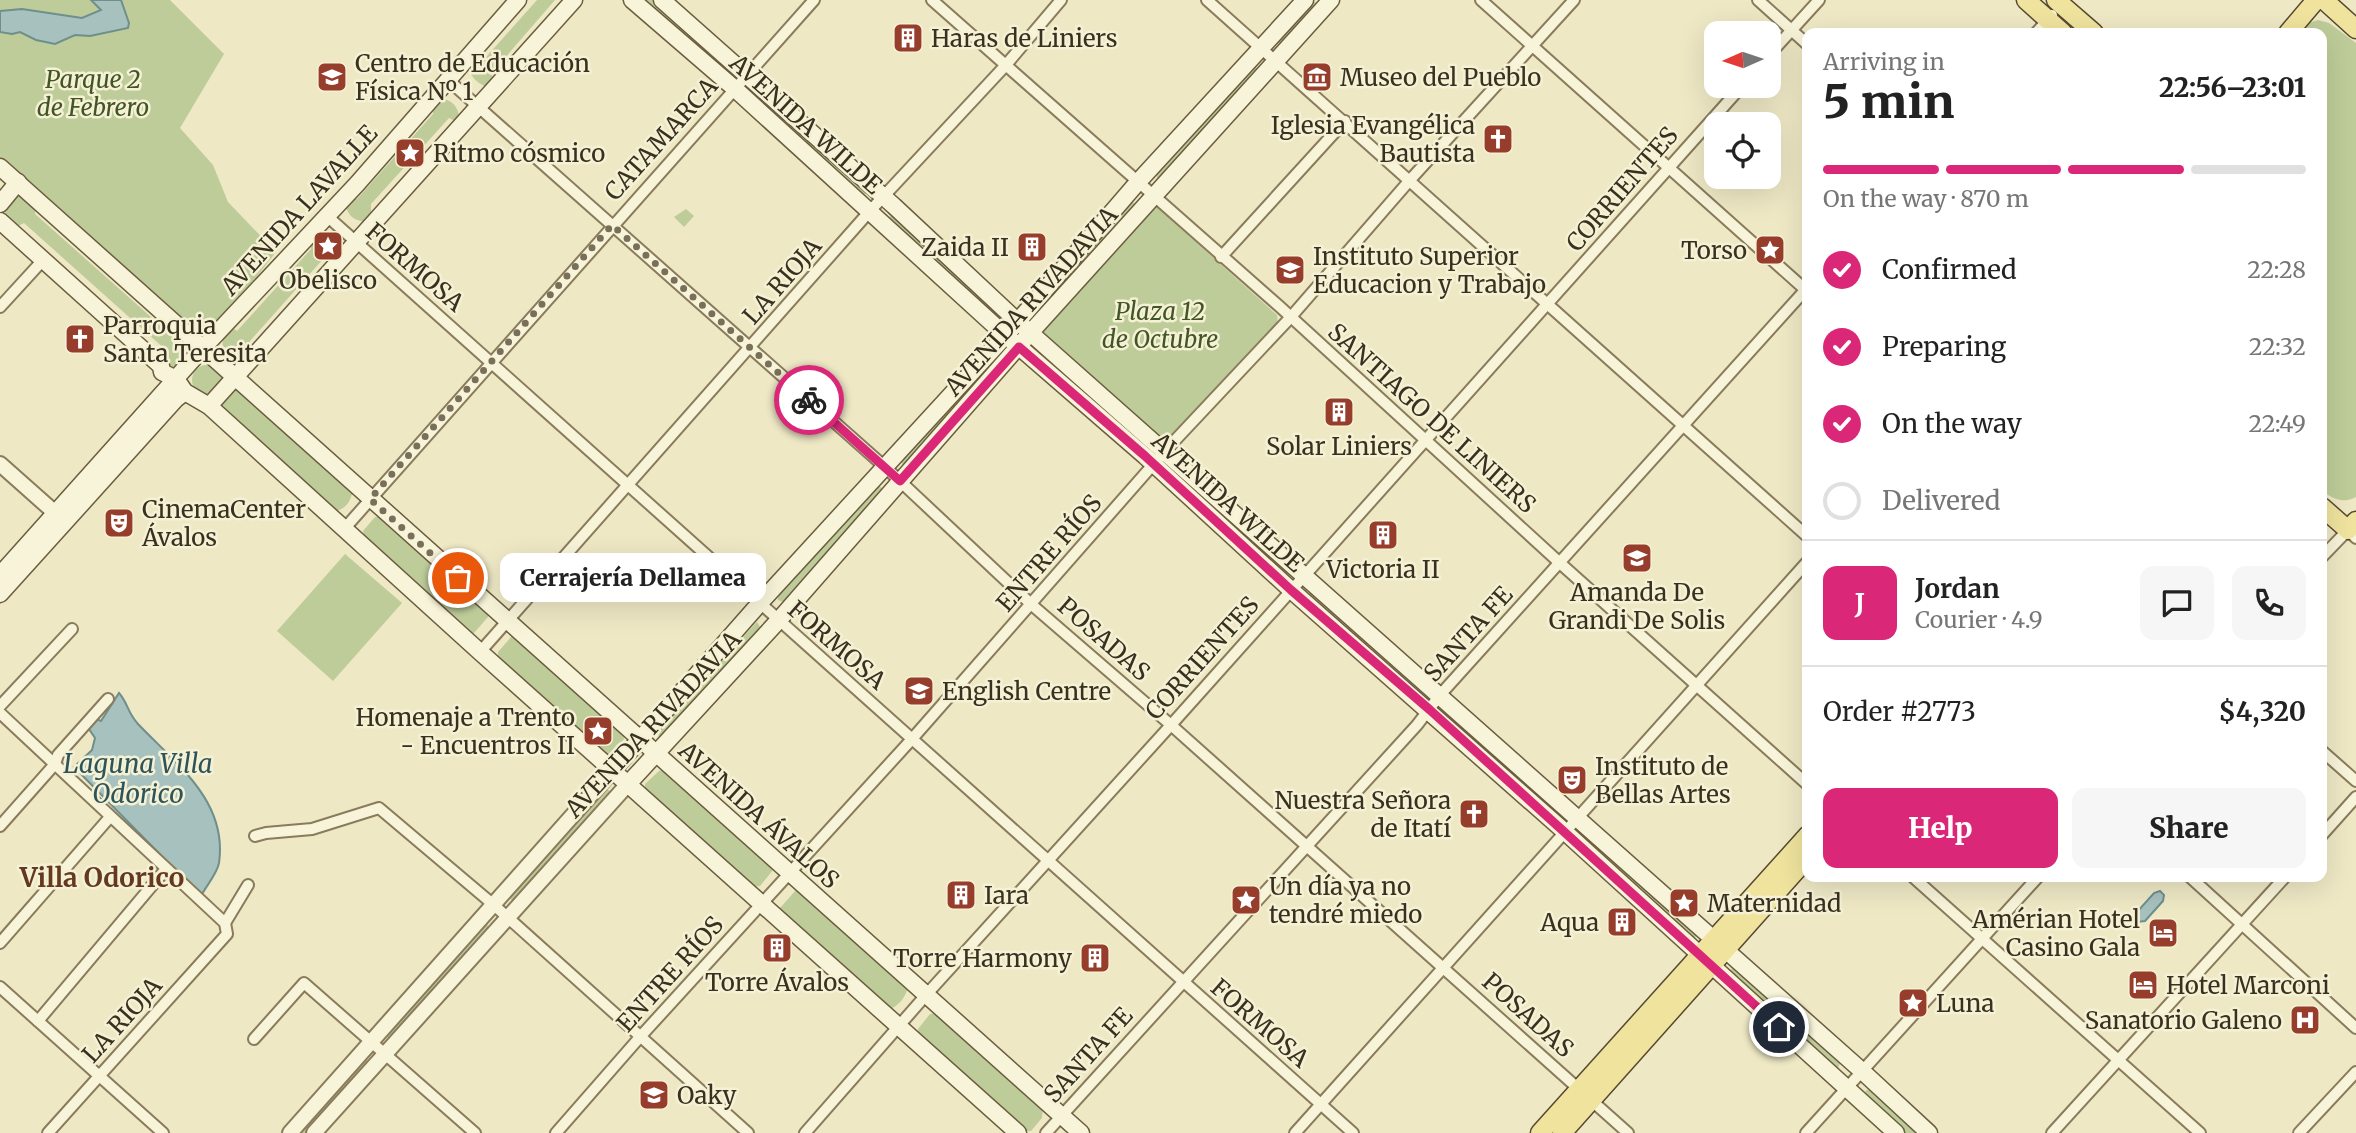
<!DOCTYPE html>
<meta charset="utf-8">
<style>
:root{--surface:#fff;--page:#f6f6f6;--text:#222;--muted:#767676;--line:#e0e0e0;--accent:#db2777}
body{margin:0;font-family:Merriweather,serif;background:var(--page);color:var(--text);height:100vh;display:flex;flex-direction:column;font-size:26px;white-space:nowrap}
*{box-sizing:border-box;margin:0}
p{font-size:23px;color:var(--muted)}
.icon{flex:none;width:38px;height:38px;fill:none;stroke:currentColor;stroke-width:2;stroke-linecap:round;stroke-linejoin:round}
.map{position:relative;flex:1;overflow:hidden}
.sheet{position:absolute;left:1802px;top:28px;width:525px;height:854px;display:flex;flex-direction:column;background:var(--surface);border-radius:14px;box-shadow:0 7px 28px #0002}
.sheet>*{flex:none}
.needle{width:46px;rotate:267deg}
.buttons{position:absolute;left:1704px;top:21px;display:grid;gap:14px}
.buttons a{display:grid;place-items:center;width:77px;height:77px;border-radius:14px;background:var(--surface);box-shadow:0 7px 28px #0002;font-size:35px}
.pin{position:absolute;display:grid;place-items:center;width:60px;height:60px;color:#fff;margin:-30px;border:4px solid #fff;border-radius:50%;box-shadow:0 2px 7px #0007}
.courier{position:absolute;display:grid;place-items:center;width:70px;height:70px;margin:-35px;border:5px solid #db2777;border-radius:50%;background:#fff;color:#222;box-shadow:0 2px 9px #0007}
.bubble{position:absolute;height:49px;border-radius:14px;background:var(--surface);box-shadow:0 7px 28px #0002;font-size:23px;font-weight:800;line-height:49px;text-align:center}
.summary em{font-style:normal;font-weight:800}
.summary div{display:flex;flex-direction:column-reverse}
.summary{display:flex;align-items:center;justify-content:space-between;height:119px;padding:0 21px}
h1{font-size:46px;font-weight:800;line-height:52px}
.bar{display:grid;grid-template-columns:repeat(4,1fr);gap:10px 7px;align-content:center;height:84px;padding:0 21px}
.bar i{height:9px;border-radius:5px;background:var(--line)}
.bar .selected{background:var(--accent)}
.bar p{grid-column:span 4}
.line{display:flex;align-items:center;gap:18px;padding:0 21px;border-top:2px solid var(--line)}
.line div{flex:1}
.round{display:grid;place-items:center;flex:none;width:74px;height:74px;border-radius:14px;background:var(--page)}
ol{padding:0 21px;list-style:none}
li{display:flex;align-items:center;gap:21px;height:77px}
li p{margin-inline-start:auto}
li .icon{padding:7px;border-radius:50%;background:var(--accent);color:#fff;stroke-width:4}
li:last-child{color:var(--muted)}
li i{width:38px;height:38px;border:4px solid var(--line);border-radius:50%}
.cta{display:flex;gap:14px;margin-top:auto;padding:14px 21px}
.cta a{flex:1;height:80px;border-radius:14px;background:var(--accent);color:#fff;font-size:28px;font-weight:800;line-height:80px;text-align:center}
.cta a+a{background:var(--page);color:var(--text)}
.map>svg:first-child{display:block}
</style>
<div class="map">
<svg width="2356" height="1133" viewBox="0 0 2356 1133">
<rect width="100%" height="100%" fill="#eee8c5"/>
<!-- green -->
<g fill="#becc99">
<path d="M0,0h170l54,54 -44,74 33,37 15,37 48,50 -70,89 -206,-180z"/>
<path d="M537,0h18l-64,74 5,8 -6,6c-13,-4 -18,-10 -23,-22l6,-5 6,4z"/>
<path d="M641,0h13l72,66 -4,5z"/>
<path d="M1313,0l5,5 -37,39 -3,-1v-4z"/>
<path d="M2318,20l11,3 27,20v454c-13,7 -22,2 -34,-6v-458h-23l10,-10z"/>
<path d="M1255,66l3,5 -100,109 -2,-6z"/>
<path d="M757,94l110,97 -3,6 -109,-100z"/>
<path d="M439,97c10,3 18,6 20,19l-4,5 -6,-3 -78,86v11l-6,7c-13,-2 -17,-7 -21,-20l6,-6 7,3 76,-85v-10z"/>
<path d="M21,194l15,10 -1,10 143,127 10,-2 7,7 -19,22 -10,-5 1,-12 -143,-128 -10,5 -8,-8 -1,-9 6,-10z"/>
<path d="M1132,202l5,3 -102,112 -2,-2v-3z"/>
<path d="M1157,207l120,108 1,9 -111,117 -6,1 -118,-107v-7l108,-120z"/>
<path d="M686,209l8,7 -10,11 -10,-10z"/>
<path d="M892,215l114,106 -4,4 -114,-107z"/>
<path d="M323,233l13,9 4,10 -6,9 -10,-3 -74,83v10c-12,11 -33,2 -26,-14 1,-4 5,-7 8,-10l5,4 74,-82 -1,-10z"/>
<path d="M1000,349l5,3 -98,114h-4l-2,-7z"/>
<circle cx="207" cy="380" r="15"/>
<path d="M237,388l116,101c-2,13 -7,20 -20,23l-112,-103c0,-9 7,-18 16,-21z"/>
<path d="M1175,469l114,102 -4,4 -114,-102z"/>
<path d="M878,485l5,4 -100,113 -5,-2v-3z"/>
<path d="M384,516l104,96v5l-14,16 -8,-1 -101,-92 -2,-9 12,-14z"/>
<path d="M345,554l57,49 -69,78 -56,-50z"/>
<path d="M1310,591l64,51 -9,10 -58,-55z"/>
<path d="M757,622l3,5 -96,110h-5l-2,-7z"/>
<path d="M511,637l9,1 102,91 2,10 -13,15 -8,1 -105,-94v-9z"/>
<path d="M1449,712l112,98v5l-3,2 -114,-99z"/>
<path d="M666,769l105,92 2,9 -13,16 -8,1 -107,-95v-8l14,-13z"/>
<path d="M605,787l8,7 -99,109 -5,-6z"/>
<path d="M1583,835h5l109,100 -4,5 -113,-100z"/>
<path d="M796,890l7,1 105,96c-3,11 -9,19 -20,23l-105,-96 -3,-6z"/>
<path d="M485,923l6,5 -101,111 -3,-3v-3z"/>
<path d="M1736,967l105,94 -4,10 -109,-100z"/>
<path d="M939,1013l104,93 -1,12 -11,13h-8l-104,-93 -1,-9 12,-15z"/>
<path d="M364,1059l5,3 -61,71h-10z"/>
<path d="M1866,1090h4l48,43h-14l-40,-36z"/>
</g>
<!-- water -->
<g fill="#a7c1be" stroke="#6e8f8c" stroke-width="2">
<path d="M91,0h30l8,23 -1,5 -38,8 -15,-1 -20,9 -19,-4 -16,-8 -8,2 -12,-2v-21l22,-2 60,9 19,-8z"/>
<path d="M119,693c9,10 8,19 19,31 38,40 90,77 81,139 -2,11 -13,23 -18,33l-127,-129 18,-17 3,-12 -8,-12 7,-8 7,3z"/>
<path d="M2160,891l4,4 -1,6 -18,20 -8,1 -1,-9 18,-20z"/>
</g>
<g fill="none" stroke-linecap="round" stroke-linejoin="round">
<!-- minor casing -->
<g stroke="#897b5c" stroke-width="14">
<g id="minor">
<path d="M932,0l347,306 282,258 247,221"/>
<path d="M1207,0l601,537"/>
<path d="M1481,0l327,292"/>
<path d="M1758,0l50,45"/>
<path d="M2036,33l16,-18"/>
<path d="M1769,55l50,-55"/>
<path d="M447,79l438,388 147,138 139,120 457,408"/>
<path d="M327,216l1026,917"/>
<path d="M1221,257l124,-136"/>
<path d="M0,307l44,-48"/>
<path d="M345,528l469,-528"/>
<path d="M2322,557l26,-27 8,8"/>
<path d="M480,652l389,-440 136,-146 56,-66"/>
<path d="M0,706l72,-77"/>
<path d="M0,713l225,210 2,11 -179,199"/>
<path d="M2322,751l34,30"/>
<path d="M0,826l55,-62 3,-9 50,-56"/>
<path d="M2322,835l34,-38"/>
<path d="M255,836l11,-3 46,-4 67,-21 116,98 253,227"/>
<path d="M1913,877l287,256"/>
<path d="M2190,877l166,151"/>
<path d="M225,923l23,-38"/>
<path d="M0,943l110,-126"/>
<path d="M0,987l163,146"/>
<path d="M38,1021l128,-152"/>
<path d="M254,1039l50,-56 171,150"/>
<path d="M556,1133l84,-96 272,-298 253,-288 125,-133 120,-138 164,-180"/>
<path d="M805,1133l121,-138 245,-270 571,-639"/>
<path d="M1046,1133l371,-408 23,-30 368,-408"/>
<path d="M1295,1133l513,-572"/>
<path d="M1806,1133l232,-256"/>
<path d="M2052,1133l233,-256"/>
<path d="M2299,1133l57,-61"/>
</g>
</g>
<!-- tertiary casing -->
<g stroke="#897b5c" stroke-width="18">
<g id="tertiary">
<path d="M0,464l62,55"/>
<path d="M290,1133l323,-363"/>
<path d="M314,1133l314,-349"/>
</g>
</g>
<!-- secondary casing -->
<g stroke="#6a5c3f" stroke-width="19">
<g id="secondary">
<path d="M632,0l102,88 261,238 150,130 146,134 273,241 332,302"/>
<path d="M662,0l232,206 123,115 845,750 67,62"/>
<path d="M0,167l1081,966"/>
<path d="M0,204l18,-22"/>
<path d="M0,221l161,145 1,6 14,7 9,13 24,14 271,246 538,481"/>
<path d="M209,406l365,-406"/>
<path d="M0,575l203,-227 154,-164 161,-184"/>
<path d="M0,594l176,-195 9,-7"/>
<path d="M613,770l146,-166 247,-269 132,-153 167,-182"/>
<path d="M628,784l150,-163 253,-289 300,-332"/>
</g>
</g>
<!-- primary casing -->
<g stroke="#564830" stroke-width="21">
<g id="primary">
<path d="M2026,0l37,33"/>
<path d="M2056,0l38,33"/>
<path d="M2324,0l32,29"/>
<path d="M2288,33l28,-33"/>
<path d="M2322,507l26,23 8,-9"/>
<path d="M1540,1133l268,-298"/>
<path d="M1562,1133l246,-276"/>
</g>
</g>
<!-- minor -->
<use href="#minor" stroke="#f8f4d9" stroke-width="10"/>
<!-- tertiary -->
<use href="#tertiary" stroke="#f8f4d9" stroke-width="14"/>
<!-- secondary -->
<use href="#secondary" stroke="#f8f4d9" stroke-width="16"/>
<!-- primary -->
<use href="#primary" stroke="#f0e39e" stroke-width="18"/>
</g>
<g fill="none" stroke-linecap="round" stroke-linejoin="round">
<!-- done -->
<path stroke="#787059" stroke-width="7" stroke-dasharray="0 12.6" d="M458,578l-88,-79 242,-274 197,175"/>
<!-- route -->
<path stroke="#db2777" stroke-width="9" d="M809,400l91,81 119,-134 126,109 146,134 139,120 349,317"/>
</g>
<!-- icons -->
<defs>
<g id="building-square" transform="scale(1.575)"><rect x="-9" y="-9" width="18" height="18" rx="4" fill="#973d2c" stroke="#f5f1d5"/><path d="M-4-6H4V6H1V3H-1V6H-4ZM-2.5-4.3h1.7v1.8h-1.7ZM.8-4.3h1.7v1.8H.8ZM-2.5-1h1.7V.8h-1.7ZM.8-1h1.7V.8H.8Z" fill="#fff"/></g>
<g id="university-square" transform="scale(1.575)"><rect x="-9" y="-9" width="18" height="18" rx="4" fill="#973d2c" stroke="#f5f1d5"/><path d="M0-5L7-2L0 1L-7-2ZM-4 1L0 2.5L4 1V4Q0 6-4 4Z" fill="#fff"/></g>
<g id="museum-square" transform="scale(1.575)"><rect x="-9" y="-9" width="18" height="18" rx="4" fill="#973d2c" stroke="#f5f1d5"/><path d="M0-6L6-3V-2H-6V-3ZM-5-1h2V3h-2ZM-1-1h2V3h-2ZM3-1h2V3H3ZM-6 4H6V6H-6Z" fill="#fff"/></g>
<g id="church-square" transform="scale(1.575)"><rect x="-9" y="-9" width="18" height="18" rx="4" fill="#973d2c" stroke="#f5f1d5"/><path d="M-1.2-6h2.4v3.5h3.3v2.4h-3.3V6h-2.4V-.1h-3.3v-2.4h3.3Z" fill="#fff"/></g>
<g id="sight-square" transform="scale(1.575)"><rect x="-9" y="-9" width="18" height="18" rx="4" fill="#973d2c" stroke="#f5f1d5"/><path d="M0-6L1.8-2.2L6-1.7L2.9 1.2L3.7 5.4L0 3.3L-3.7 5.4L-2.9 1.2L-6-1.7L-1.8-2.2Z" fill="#fff"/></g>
<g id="theatre-square" transform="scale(1.575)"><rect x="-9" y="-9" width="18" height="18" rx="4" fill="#973d2c" stroke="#f5f1d5"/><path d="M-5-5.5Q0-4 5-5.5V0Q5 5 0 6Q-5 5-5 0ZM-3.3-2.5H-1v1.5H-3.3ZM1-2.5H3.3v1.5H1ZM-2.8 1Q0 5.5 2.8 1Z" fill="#fff"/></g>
<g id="school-square" transform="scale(1.575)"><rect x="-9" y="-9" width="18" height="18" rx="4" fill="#973d2c" stroke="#f5f1d5"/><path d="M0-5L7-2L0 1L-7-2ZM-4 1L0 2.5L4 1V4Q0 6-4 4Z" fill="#fff"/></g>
<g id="hotel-square" transform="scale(1.575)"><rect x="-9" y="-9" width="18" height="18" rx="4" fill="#973d2c" stroke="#f5f1d5"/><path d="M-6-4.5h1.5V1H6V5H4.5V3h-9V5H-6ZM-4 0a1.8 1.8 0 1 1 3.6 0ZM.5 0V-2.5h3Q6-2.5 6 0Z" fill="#fff"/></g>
<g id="hospital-square" transform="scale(1.575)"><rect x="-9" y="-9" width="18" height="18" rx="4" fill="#973d2c" stroke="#f5f1d5"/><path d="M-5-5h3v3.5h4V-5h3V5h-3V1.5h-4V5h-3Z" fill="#fff"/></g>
</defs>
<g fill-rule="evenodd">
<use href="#building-square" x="908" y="38"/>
<use href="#university-square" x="332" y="77"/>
<use href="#museum-square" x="1317" y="77"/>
<use href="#church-square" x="1498" y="139"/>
<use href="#sight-square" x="410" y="153"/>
<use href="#sight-square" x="328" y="246"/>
<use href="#building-square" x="1032" y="247"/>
<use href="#sight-square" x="1770" y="250"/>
<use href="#university-square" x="1290" y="270"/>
<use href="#church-square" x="80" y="339"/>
<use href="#building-square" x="1339" y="412"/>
<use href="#theatre-square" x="119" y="523"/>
<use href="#building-square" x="1383" y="535"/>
<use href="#school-square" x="1637" y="558"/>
<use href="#university-square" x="919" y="691"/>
<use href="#sight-square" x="598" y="731"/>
<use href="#theatre-square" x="1572" y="780"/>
<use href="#church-square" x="1474" y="814"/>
<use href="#building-square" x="961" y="895"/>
<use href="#sight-square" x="1246" y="900"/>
<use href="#sight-square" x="1684" y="903"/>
<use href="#building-square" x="1622" y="922"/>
<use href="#hotel-square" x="2163" y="933"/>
<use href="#building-square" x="777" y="948"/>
<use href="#building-square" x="1095" y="958"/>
<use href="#hotel-square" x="2143" y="985"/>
<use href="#sight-square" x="1913" y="1003"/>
<use href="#hospital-square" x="2305" y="1020"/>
<use href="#school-square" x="654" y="1095"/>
</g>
<g text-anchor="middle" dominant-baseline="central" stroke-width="5" stroke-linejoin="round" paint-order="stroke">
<!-- poi labels -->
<g font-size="24" fill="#39301f" stroke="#f5f1d5" text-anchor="start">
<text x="931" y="38">Haras de Liniers</text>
<text x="355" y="63">Centro de Educación<tspan x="355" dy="28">Física Nº 1</tspan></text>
<text x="1340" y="77">Museo del Pueblo</text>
<text x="1475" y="125" text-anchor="end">Iglesia Evangélica<tspan x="1475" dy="28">Bautista</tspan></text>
<text x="433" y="153">Ritmo cósmico</text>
<text x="1009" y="247" text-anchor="end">Zaida II</text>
<text x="1747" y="250" text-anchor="end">Torso</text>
<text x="1313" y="256">Instituto Superior<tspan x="1313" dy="28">Educacion y Trabajo</tspan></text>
<text x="328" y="280" text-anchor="middle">Obelisco</text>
<text x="103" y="325">Parroquia<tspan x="103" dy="28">Santa Teresita</tspan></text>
<text x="1339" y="446" text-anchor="middle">Solar Liniers</text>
<text x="142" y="509">CinemaCenter<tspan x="142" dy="28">Ávalos</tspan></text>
<text x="1383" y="569" text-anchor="middle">Victoria II</text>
<text x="1637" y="592" text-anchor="middle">Amanda De<tspan x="1637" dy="28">Grandi De Solis</tspan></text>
<text x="942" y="691">English Centre</text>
<text x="575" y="717" text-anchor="end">Homenaje a Trento<tspan x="575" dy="28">- Encuentros II</tspan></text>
<text x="1595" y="766">Instituto de<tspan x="1595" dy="28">Bellas Artes</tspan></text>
<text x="1451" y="800" text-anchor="end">Nuestra Señora<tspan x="1451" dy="28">de Itatí</tspan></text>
<text x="1269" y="886">Un día ya no<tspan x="1269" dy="28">tendré miedo</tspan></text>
<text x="984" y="895">Iara</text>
<text x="1707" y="903">Maternidad</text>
<text x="2140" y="919" text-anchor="end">Amérian Hotel<tspan x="2140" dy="28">Casino Gala</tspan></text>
<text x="1599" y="922" text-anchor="end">Aqua</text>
<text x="1072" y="958" text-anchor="end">Torre Harmony</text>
<text x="777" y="982" text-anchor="middle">Torre Ávalos</text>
<text x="2166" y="985">Hotel Marconi</text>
<text x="1936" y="1003">Luna</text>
<text x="2282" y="1020" text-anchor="end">Sanatorio Galeno</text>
<text x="677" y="1095">Oaky</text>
</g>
<!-- park labels -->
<g font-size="24" font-style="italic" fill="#425526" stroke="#f5f1d5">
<text x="93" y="79">Parque 2<tspan x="93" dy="28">de Febrero</tspan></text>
<text x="1160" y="311">Plaza 12<tspan x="1160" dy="28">de Octubre</tspan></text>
</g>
<!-- street labels -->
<g font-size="24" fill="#39301f" stroke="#f5f1d5">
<text transform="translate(806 124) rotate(42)">AVENIDA WILDE</text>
<text transform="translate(661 139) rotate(-48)">CATAMARCA</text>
<text transform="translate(1622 189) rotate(-49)">CORRIENTES</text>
<text transform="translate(299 210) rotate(-48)">AVENIDA LAVALLE</text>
<text transform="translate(415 267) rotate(41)">FORMOSA</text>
<text transform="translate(782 281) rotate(-49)">LA RIOJA</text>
<text transform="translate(1031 301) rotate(-48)">AVENIDA RIVADAVIA</text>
<text transform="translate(1432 418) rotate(42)">SANTIAGO DE LINIERS</text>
<text transform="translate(1228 502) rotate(42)">AVENIDA WILDE</text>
<text transform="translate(1049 553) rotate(-49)">ENTRE RÍOS</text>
<text transform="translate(1468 634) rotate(-48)">SANTA FE</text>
<text transform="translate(1104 639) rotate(41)">POSADAS</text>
<text transform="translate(837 645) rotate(41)">FORMOSA</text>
<text transform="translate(1202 658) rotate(-48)">CORRIENTES</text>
<text transform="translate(653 724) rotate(-47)">AVENIDA RIVADAVIA</text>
<text transform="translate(759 815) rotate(42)">AVENIDA ÁVALOS</text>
<text transform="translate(670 974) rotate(-48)">ENTRE RÍOS</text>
<text transform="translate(1528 1015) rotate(42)">POSADAS</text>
<text transform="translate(122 1020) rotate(-48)">LA RIOJA</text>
<text transform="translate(1260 1023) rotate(41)">FORMOSA</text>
<text transform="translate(1088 1055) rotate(-48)">SANTA FE</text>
</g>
<!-- water labels -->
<g font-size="26" font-style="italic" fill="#2f5458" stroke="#f5f1d5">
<text x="138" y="763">Laguna Villa<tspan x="138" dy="30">Odorico</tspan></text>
</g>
<!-- neighbourhood labels -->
<g font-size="26" font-weight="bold" fill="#65391f" stroke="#f5f1d5">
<text x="102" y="877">Villa Odorico</text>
</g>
</g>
</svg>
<div class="buttons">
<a><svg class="needle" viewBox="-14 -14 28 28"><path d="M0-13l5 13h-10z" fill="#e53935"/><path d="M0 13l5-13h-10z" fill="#767676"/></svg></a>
<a><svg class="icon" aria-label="locate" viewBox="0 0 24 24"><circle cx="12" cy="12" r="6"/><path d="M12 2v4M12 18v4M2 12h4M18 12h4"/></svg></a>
</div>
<div class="pin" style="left:458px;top:578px;background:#ea580c"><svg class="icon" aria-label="bag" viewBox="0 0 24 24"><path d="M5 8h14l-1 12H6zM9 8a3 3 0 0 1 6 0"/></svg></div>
<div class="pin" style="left:1779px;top:1027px;background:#1f2937"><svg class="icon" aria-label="home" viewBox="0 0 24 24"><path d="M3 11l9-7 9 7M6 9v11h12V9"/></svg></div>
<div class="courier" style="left:809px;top:400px"><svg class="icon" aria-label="bike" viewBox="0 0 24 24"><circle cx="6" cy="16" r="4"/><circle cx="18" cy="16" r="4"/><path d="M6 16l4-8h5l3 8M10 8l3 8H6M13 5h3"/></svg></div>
<div class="bubble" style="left:500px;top:553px;width:266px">Cerrajería Dellamea</div>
<section class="sheet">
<div class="summary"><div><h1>5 min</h1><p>Arriving in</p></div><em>22:56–23:01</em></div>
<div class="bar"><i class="selected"></i><i class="selected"></i><i class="selected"></i><i></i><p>On the way · 870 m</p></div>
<ol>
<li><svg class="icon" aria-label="check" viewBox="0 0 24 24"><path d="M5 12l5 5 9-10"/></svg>Confirmed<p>22:28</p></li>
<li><svg class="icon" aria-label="check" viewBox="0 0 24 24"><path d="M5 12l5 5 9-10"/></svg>Preparing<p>22:32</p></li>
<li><svg class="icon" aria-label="check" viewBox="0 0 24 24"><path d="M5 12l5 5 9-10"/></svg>On the way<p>22:49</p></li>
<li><i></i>Delivered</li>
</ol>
<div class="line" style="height:126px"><b class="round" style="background:var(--accent);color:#fff">J</b><div><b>Jordan</b><p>Courier · 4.9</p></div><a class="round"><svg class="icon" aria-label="chat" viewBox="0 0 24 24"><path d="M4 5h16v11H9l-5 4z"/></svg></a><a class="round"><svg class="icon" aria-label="phone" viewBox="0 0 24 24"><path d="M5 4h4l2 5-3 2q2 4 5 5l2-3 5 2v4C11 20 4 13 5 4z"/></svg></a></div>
<div class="line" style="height:91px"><div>Order #2773</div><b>$4,320</b></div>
<div class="cta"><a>Help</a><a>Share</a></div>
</section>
</div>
